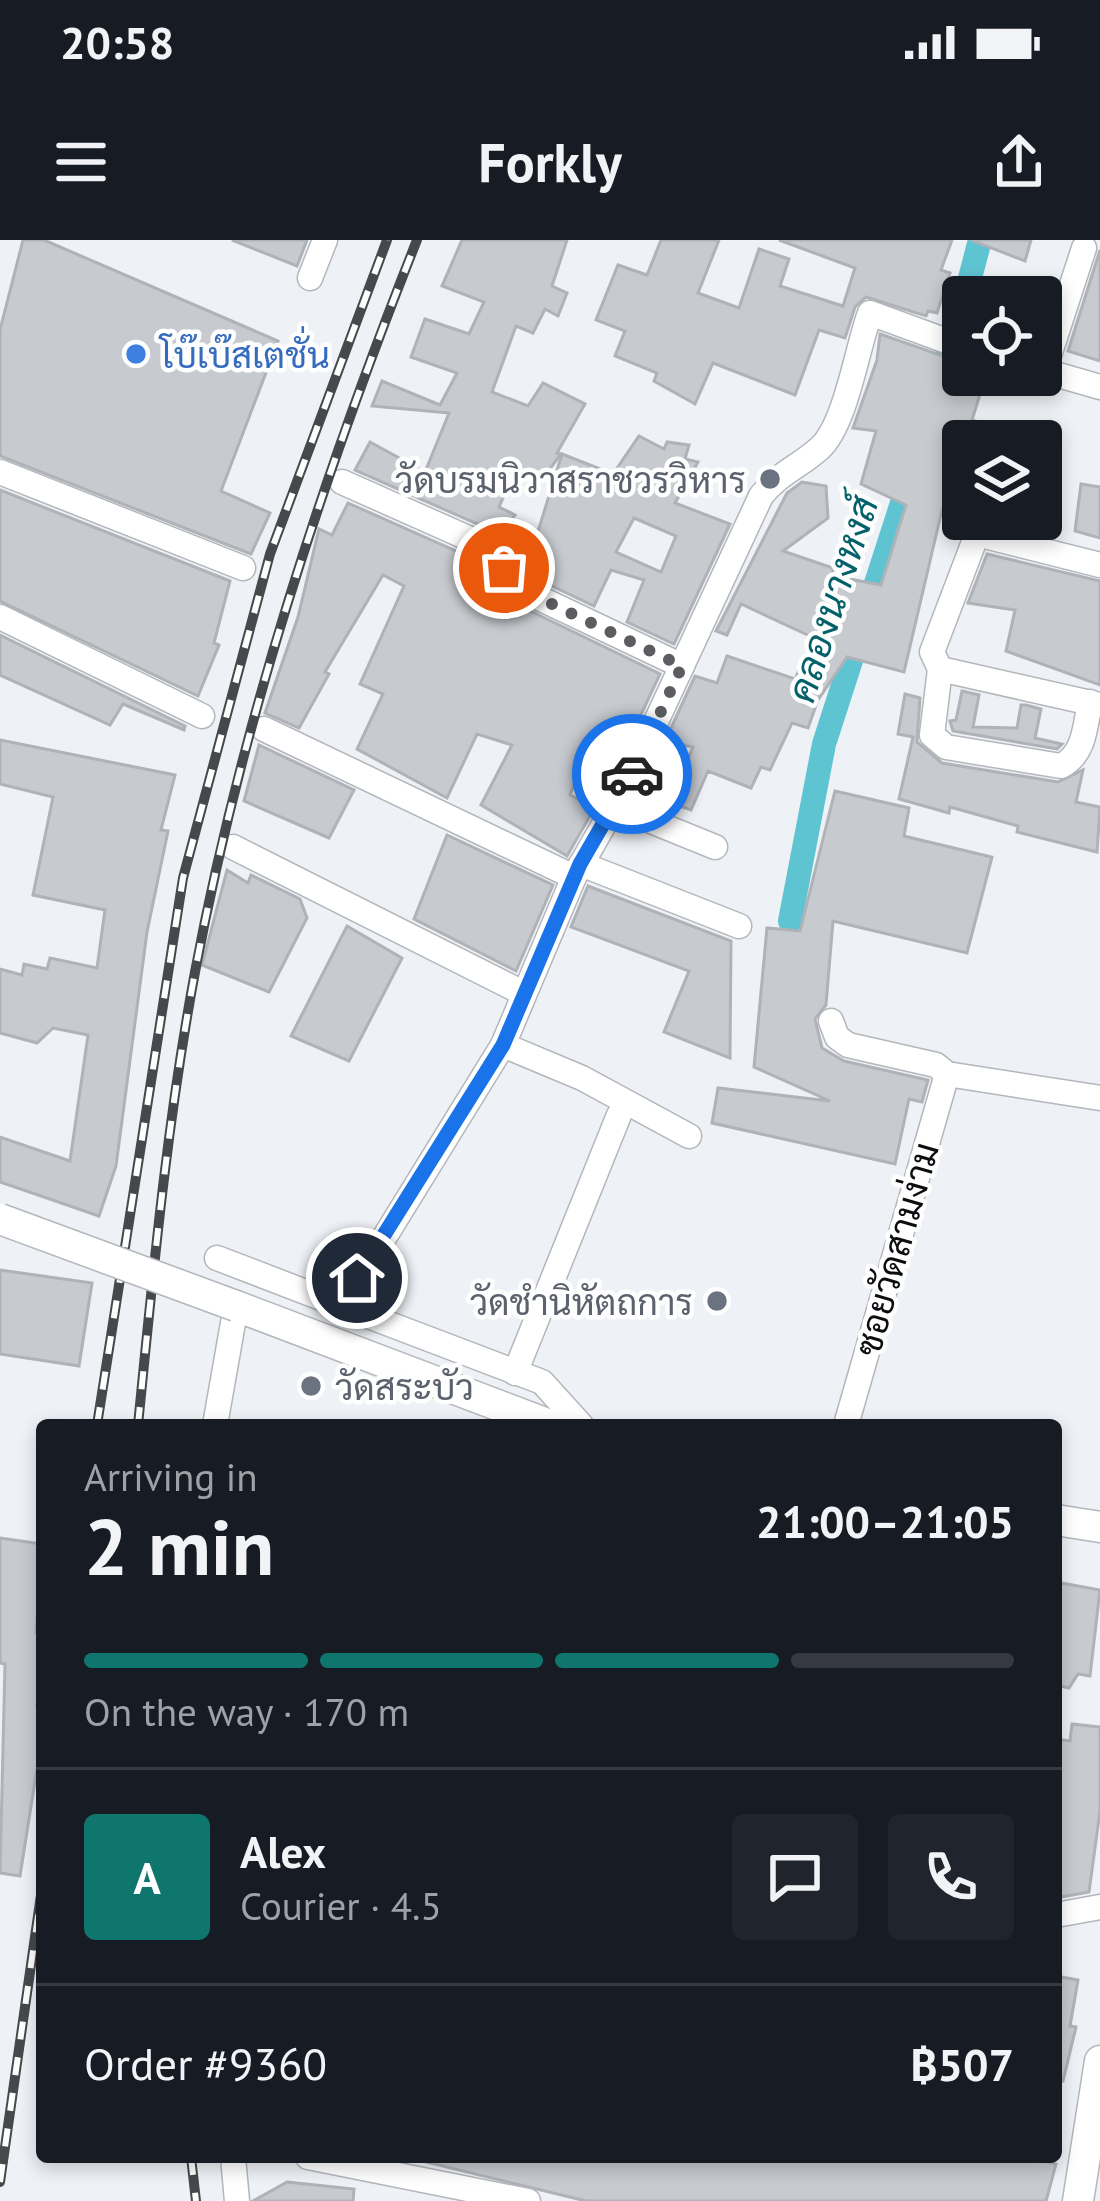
<!DOCTYPE html>
<meta charset="utf-8">
<style>
:root{--surface:#171b24;--page:#20242c;--text:#f1f3f6;--muted:#9ea1a6;--line:#363941;--accent:#0f766e}
body{margin:0;font-family:"PT Sans",Sarabun,sans-serif;background:var(--page);color:var(--text);height:100vh;display:flex;flex-direction:column;font-size:45px;white-space:nowrap}
*{box-sizing:border-box;margin:0}
p{font-size:39px;color:var(--muted)}
.icon{flex:none;width:66px;height:66px;fill:none;stroke:currentColor;stroke-width:2;stroke-linecap:round;stroke-linejoin:round}
.map{position:relative;flex:1;overflow:hidden}
.details{position:absolute;left:36px;top:1179px;width:1026px;height:744px;display:flex;flex-direction:column;background:var(--surface);border-radius:12px;box-shadow:0 6px 18px #0003}
.details>*{flex:none}
.buttons{position:absolute;left:942px;top:36px;display:grid;gap:24px}
.buttons a{display:grid;place-items:center;width:120px;height:120px;border-radius:12px;background:var(--surface);box-shadow:0 6px 18px #0003;font-size:60px}
.pin{position:absolute;display:grid;place-items:center;width:102px;height:102px;color:#fff;margin:-51px;border:6px solid #fff;border-radius:50%;box-shadow:0 3px 12px #0007}
.courier{position:absolute;display:grid;place-items:center;width:120px;height:120px;margin:-60px;border:9px solid #1a73e8;border-radius:50%;background:#fff;color:#222;box-shadow:0 3px 15px #0007}
.head em{font-style:normal;font-weight:800}
.head div{display:flex;flex-direction:column-reverse}
.head{display:flex;align-items:center;justify-content:space-between;height:204px;padding:0 48px}
h1{font-size:78px;font-weight:800;line-height:90px}
.bar{display:grid;grid-template-columns:repeat(4,1fr);gap:18px 12px;align-content:center;height:144px;padding:0 48px}
.bar i{height:15px;border-radius:9px;background:var(--line)}
.bar .active{background:var(--accent)}
.bar p{grid-column:span 4}
.line{display:flex;align-items:center;gap:30px;padding:0 48px;border-top:3px solid var(--line)}
.line div{flex:1}
.round{display:grid;place-items:center;flex:none;width:126px;height:126px;border-radius:12px;background:var(--page)}
.status{display:flex;justify-content:space-between;align-items:center;height:84px;padding:0 60px;background:var(--surface);direction:ltr}
.status svg{height:33px;fill:currentColor}
header{display:flex;justify-content:space-between;align-items:center;height:156px;padding:0 48px;background:var(--surface);font-size:54px;font-weight:800}
.map>svg:first-child{display:block}
</style>
<div class="status"><b>20:58</b><svg viewBox="0 0 49 12"><path d="M0 12V9h3v3zM5 12V6h3v6zM10 12V3h3v9zM15 12V0h3v12zM26 1h20v11H26zM47 4h2v5h-2z"/></svg></div>
<header><svg class="icon" aria-label="menu" viewBox="0 0 24 24"><path d="M4 6h16M4 12h16M4 18h16"/></svg>Forkly<svg class="icon" aria-label="share" viewBox="0 0 24 24"><path d="M12 15V3M7 8l5-5 5 5M5 13v7h14v-7"/></svg></header>
<div class="map">
<svg width="1100" height="1961" viewBox="0 0 1100 1961">
<rect width="100%" height="100%" fill="#eef1f6"/>
<g fill="none" stroke-linecap="round" stroke-linejoin="round">
<!-- canal -->
<g stroke="#5fc4d1" stroke-width="24">
<path d="M965,57l15,-57"/>
<path d="M937,147l26,-84"/>
<path d="M790,681l34,-177 88,-272"/>
</g>
</g>
<!-- building -->
<g fill="#c7cacf" stroke="#afb2b7" stroke-width="3" fill-rule="evenodd">
<path d="M23,0h21l234,101 -57,150 49,22 -19,41 -251,-98v-126z"/>
<path d="M232,0h75l-10,26z"/>
<path d="M462,0h105l-15,46 15,7 -9,23 -13,-7 -12,24 -17,-7 -24,66 36,14 15,-23 42,21 -28,49 4,1 -20,27 -27,-9 -15,35 16,8 -15,19 -145,-64 15,-28 55,30 24,-59 -77,-7 10,-25 58,24 17,-32 -46,-16 14,-38 44,15 15,-32 -42,-16z"/>
<path d="M661,0h58l-21,53 41,15 20,-59 30,10 -9,27 63,20 12,-38 -76,-28h173l-11,30 9,3 -13,40 -9,-2 -2,5 -60,-19 -11,10 -10,31 -26,-8 -24,65 -82,-32 -18,41 -41,-23 3,-8 -42,-17 10,-25 -29,-11 22,-55 29,10z"/>
<path d="M971,0h60l-6,21z"/>
<path d="M1100,10v111l-32,-10z"/>
<path d="M880,94l83,29v12h23l-14,45 7,2 -5,16h-11v77l-21,-5 -38,162 -57,-15 -29,43 -10,28 -16,-5 -22,47 -9,-3 -10,21 -43,-17 -17,39 -23,-8 25,-55 -28,-6 30,-65 22,7 10,-27 68,23 19,-41 -73,-34 -14,31 -11,-4 71,-138 15,-11 24,4 2,32 -45,33 50,17 -1,13 2,-5 47,9 25,-80 -45,-21 15,-53 -23,-3 24,-68z"/>
<path d="M639,196l25,13 3,-7 22,3 -4,14 13,3 -23,41 55,21 -56,120 -47,-22 17,-42 -33,-10 -17,36 -67,-32 14,-32 -6,-1 27,-87 51,20zM634,278l42,18 -15,36 -45,-20z"/>
<path d="M1081,244l19,3v51l-25,-7z"/>
<path d="M0,250l230,91 -16,62 5,2 -21,51 -198,-95z"/>
<path d="M348,263l135,60 3,12 -5,12 179,87 -44,94 -29,-15 -17,42 25,12 -28,49 -86,-51 31,-60 -35,-11 -30,64 -90,-49 26,-55 -23,-10 44,-98 -21,-11 -58,97 4,2 -30,54 -34,-15 33,-96 21,-88 13,6z"/>
<path d="M987,314l113,27v104l-94,-34 9,-41 -47,-7z"/>
<path d="M0,395l185,91 -1,4 -61,-26 -13,21 -110,-50z"/>
<path d="M962,451l17,4 -6,32 44,1 4,-23h5l15,4 -6,29 27,6 -5,5 -104,-18 -3,-10 6,-1z"/>
<path d="M905,454l15,4 -3,44 25,21 116,19 25,-12 -7,32 24,5 -3,45 -80,-20 1,-6 -68,-19 -1,6 -50,-14 14,-62 -15,-3z"/>
<path d="M0,500l175,35 -14,55 7,1 -21,101 -31,234 -17,50 -99,-34v-45l70,24 18,-126 -35,-7 -16,15 -37,-10v-64l22,6 2,-11 23,5 3,-11 47,10 8,-58 -72,-15 20,-98 -53,-13z"/>
<path d="M259,505l95,45 -25,48 -85,-37z"/>
<path d="M835,551l74,17 -5,28 88,21 -25,96 -134,-32 -7,84 -11,14 7,29 22,13 84,19 -6,22 -13,-3 -14,65 -183,-41 6,-35 112,13 -76,-34 13,-139 33,3z"/>
<path d="M447,595l106,50 -37,86 -102,-52z"/>
<path d="M227,630l21,13 3,-8 49,24 7,19 -38,74 -67,-27z"/>
<path d="M588,646l143,55 -1,117 -66,-26 25,-61 -118,-44z"/>
<path d="M347,686l55,32 -53,103 -58,-25z"/>
<path d="M0,1030l92,13 -13,83 -79,-12z"/>
<path d="M0,1298l42,6 -6,89 6,1 -5,72h5v31l-22,139 -20,-3 5,-209 -5,-1z"/>
<path d="M1056,1342l44,8 -10,86 -12,-2 -9,14 -13,-3z"/>
<path d="M1072,1484l28,3v84l-11,81 -33,6v-159l14,2z"/>
<path d="M1056,1736l22,4 -8,46 6,1 -13,54 -7,-1z"/>
<path d="M406,1917h622l28,7 -10,37h-460z"/>
<path d="M287,1942l67,7 -1,12h-100z"/>
</g>
<g fill="none" stroke-linecap="round" stroke-linejoin="round">
<!-- minor casing -->
<g stroke="#b3b6bb" stroke-width="27">
<g id="minor">
<path d="M310,38l15,-38"/>
<path d="M1041,130l59,17"/>
<path d="M1044,131l40,-123"/>
<path d="M0,232l243,96"/>
<path d="M342,242l155,69 7,27 12,9 166,79"/>
<path d="M1100,325l-123,-31 -45,118 8,17 160,36"/>
<path d="M0,377l202,99"/>
<path d="M940,429l-8,66 14,12 115,19c24,-12 24,-40 29,-64"/>
<path d="M264,489l310,148"/>
<path d="M614,566l101,41"/>
<path d="M233,607l290,146"/>
<path d="M581,624l158,62"/>
<path d="M831,781l6,16 11,8 88,20 11,9 153,24"/>
<path d="M503,805l79,33 107,58"/>
<path d="M217,1018l125,48"/>
<path d="M515,1133l104,-258"/>
<path d="M215,1185l21,-119"/>
<path d="M581,1185l-39,-43 -200,-76 161,-261 71,-168 52,-91 135,-290c18,-23 38,-29 59,-48 26,-24 37,-100 50,-135l93,34"/>
<path d="M846,1185l101,-351"/>
<path d="M1056,1675l44,-8"/>
<path d="M233,1917l4,44"/>
<path d="M308,1917l220,44"/>
</g>
</g>
<!-- major casing -->
<g stroke="#b3b6bb" stroke-width="33">
<g id="major">
<path d="M236,1066l314,119"/>
<path d="M1056,1280l44,7"/>
<path d="M1078,1961l22,-140"/>
</g>
</g>
<!-- minor -->
<use href="#minor" stroke="#fff" stroke-width="24"/>
<!-- major -->
<use href="#major" stroke="#fff" stroke-width="30"/>
<!-- rail casing -->
<g stroke="#47484b" stroke-width="10">
<g id="rail">
<path d="M97,1185l86,-547 87,-324 117,-314"/>
<path d="M138,1185c15,-151 29,-303 57,-453 47,-251 128,-495 222,-732"/>
<path d="M191,1917l5,44"/>
<path d="M0,1942l42,-294"/>
</g>
</g>
<!-- rail -->
<use href="#rail" stroke="#fefefe" stroke-width="6" stroke-dasharray="18" stroke-linecap="butt"/>
<!-- major-bridge casing -->
<g stroke="#b3b6bb" stroke-width="33" stroke-linecap="butt">
<path id="major-bridge" d="M0,979l236,87"/>
</g>
<!-- major-bridge -->
<use href="#major-bridge" stroke="#fff" stroke-width="30"/>
</g>
<g fill="none" stroke-linecap="round" stroke-linejoin="round">
<!-- done -->
<path stroke="#5b5d60" stroke-width="12" stroke-dasharray="0 21.6" d="M504,328v10l12,9 166,79 -50,108"/>
<!-- route -->
<path stroke="#1a73e8" stroke-width="15" d="M357,1038l146,-233 77,-181 52,-90"/>
</g>
<!-- markers -->
<circle fill="#3f7fe0" stroke="#fefefe" stroke-width="4.5" cx="136" cy="114" r="12"/>
<g fill="#6b7280" stroke="#fefefe" stroke-width="4.5">
<circle cx="770" cy="239" r="12"/>
<circle cx="717" cy="1061" r="12"/>
<circle cx="311" cy="1146" r="12"/>
</g>
<g text-anchor="middle" dominant-baseline="central" stroke-width="9" stroke-linejoin="round" paint-order="stroke">
<!-- shop labels -->
<g font-size="36" fill="#366cbe" stroke="#fefefe" text-anchor="start">
<text x="160" y="114">โบ๊เบ๊สเตชั่น</text>
</g>
<!-- worship labels -->
<g font-size="36" fill="#5b616d" stroke="#fefefe" text-anchor="end">
<text x="746" y="239">วัดบรมนิวาสราชวรวิหาร</text>
<text x="693" y="1061">วัดชำนิหัตถการ</text>
<text x="335" y="1146" text-anchor="start">วัดสระบัว</text>
</g>
<!-- street labels -->
<g font-size="36" fill="#0c0d0f" stroke="#fefefe">
<text transform="translate(896 1009) rotate(-74)">ซอยวัดสามง่าม</text>
</g>
<!-- water labels -->
<g font-size="39" font-style="italic" fill="#046069" stroke="#fefefe">
<text transform="translate(832 359) rotate(-72)">คลองนางหงส์</text>
</g>
</g>
</svg>
<div class="buttons">
<a><svg class="icon" aria-label="locate" viewBox="0 0 24 24"><circle cx="12" cy="12" r="6"/><path d="M12 2v4M12 18v4M2 12h4M18 12h4"/></svg></a>
<a><svg class="icon" aria-label="layers" viewBox="0 0 24 24"><path d="M12 4l9 5-9 5-9-5zM3 14l9 5 9-5"/></svg></a>
</div>
<div class="pin" style="left:504px;top:328px;background:#ea580c"><svg class="icon" aria-label="bag" viewBox="0 0 24 24"><path d="M5 8h14l-1 12H6zM9 8a3 3 0 0 1 6 0"/></svg></div>
<div class="pin" style="left:357px;top:1038px;background:#1f2937"><svg class="icon" aria-label="home" viewBox="0 0 24 24"><path d="M3 11l9-7 9 7M6 9v11h12V9"/></svg></div>
<div class="courier" style="left:632px;top:534px"><svg class="icon" aria-label="car" viewBox="0 0 24 24"><path d="M5 17H2v-5l4-1 3-4h7l3 4 3 1v5h-3M9 17h6M6 11h13"/><circle cx="7" cy="17" r="2"/><circle cx="17" cy="17" r="2"/></svg></div>
<section class="details">
<div class="head"><div><h1>2 min</h1><p>Arriving in</p></div><em>21:00–21:05</em></div>
<div class="bar"><i class="active"></i><i class="active"></i><i class="active"></i><i></i><p>On the way · 170 m</p></div>
<div class="line" style="height:216px"><b class="round" style="background:var(--accent);color:#fff">A</b><div><b>Alex</b><p>Courier · 4.5</p></div><a class="round"><svg class="icon" aria-label="chat" viewBox="0 0 24 24"><path d="M4 5h16v11H9l-5 4z"/></svg></a><a class="round"><svg class="icon" aria-label="phone" viewBox="0 0 24 24"><path d="M5 4h4l2 5-3 2q2 4 5 5l2-3 5 2v4C11 20 4 13 5 4z"/></svg></a></div>
<div class="line" style="height:156px"><div>Order #9360</div><b>฿507</b></div>
</section>
</div>
